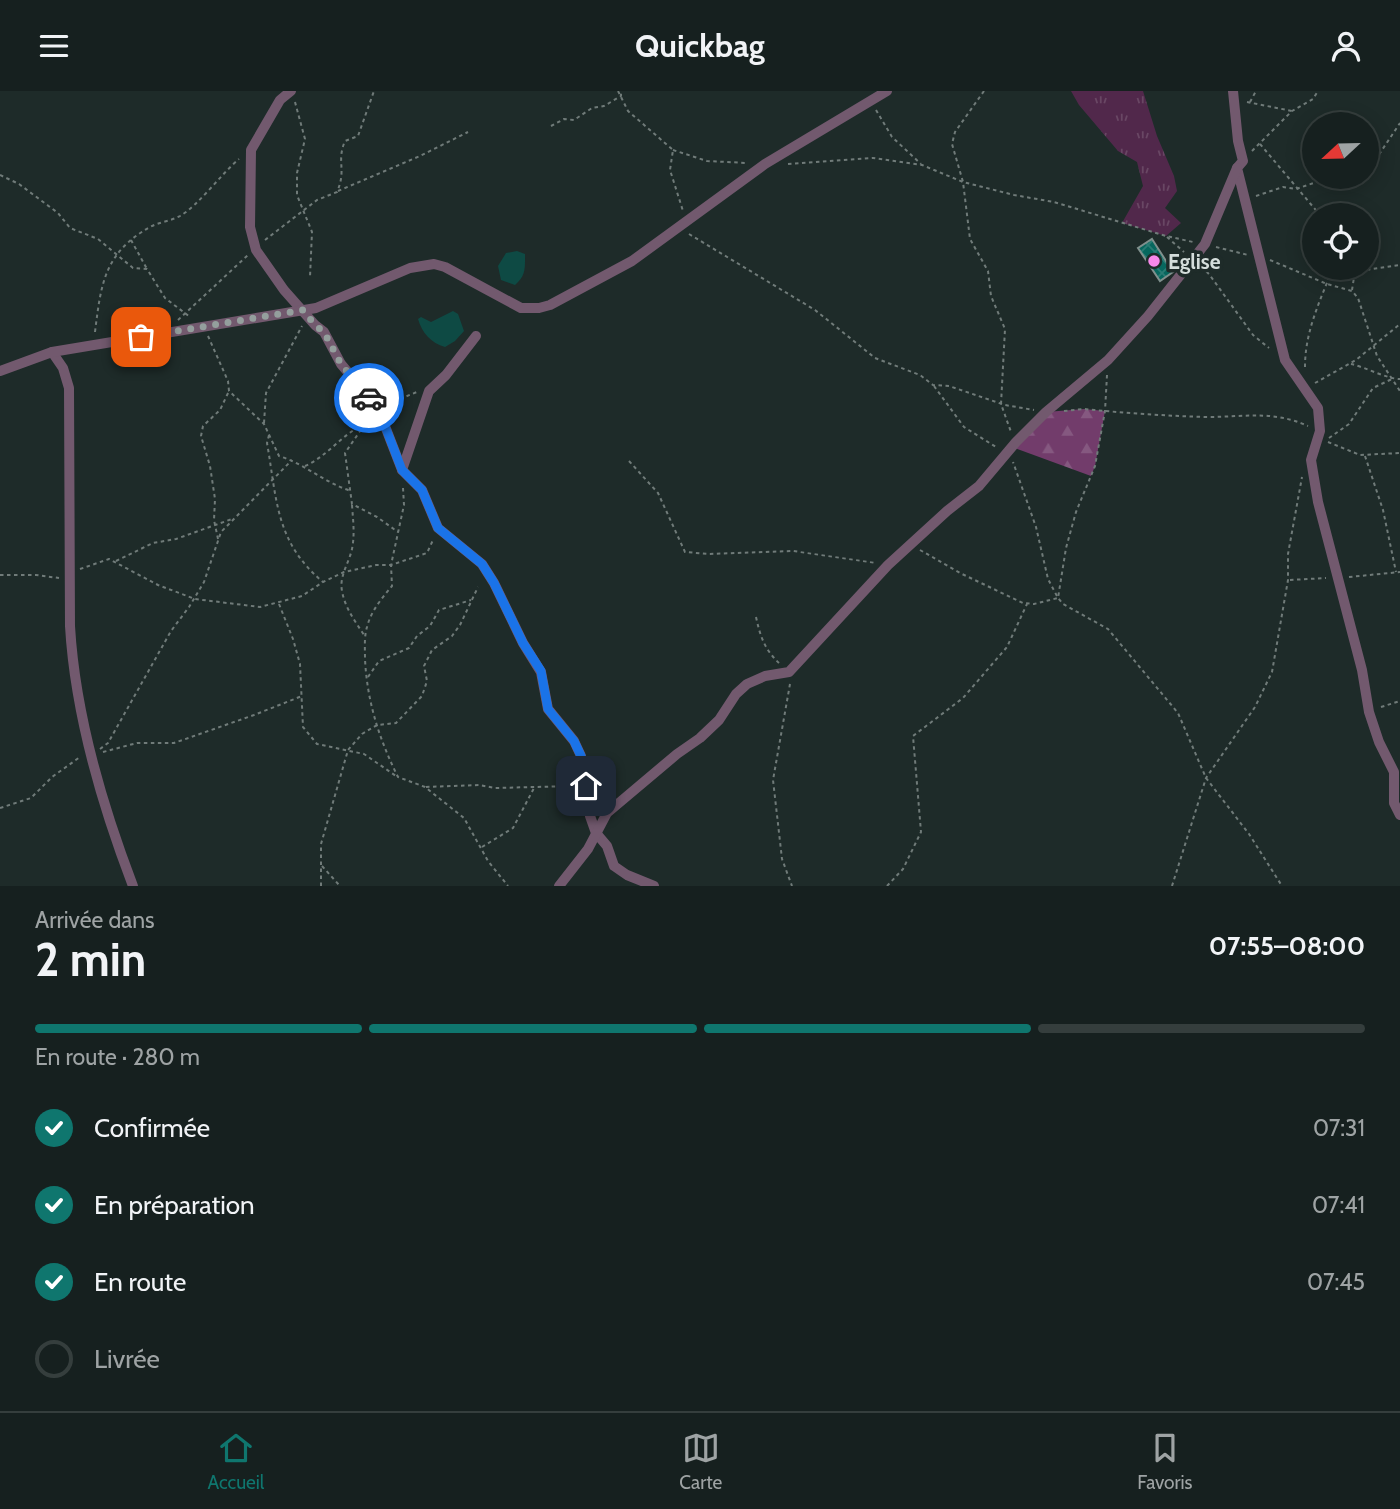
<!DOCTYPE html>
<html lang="fr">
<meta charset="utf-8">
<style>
:root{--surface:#16201f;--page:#232d2c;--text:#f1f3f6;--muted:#9ea3a4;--line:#353e3d;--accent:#0f766e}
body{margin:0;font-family:Cabin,sans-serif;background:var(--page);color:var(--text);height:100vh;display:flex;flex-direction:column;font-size:26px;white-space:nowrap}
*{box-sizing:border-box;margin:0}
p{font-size:23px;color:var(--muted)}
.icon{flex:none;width:38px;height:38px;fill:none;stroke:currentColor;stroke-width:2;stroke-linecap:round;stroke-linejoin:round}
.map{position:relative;height:795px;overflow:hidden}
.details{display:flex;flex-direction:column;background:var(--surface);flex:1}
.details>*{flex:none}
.needle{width:46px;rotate:248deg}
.tools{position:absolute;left:1302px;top:21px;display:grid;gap:14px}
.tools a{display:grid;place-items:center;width:77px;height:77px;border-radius:50%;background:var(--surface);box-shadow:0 4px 18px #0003,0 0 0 2px var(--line);font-size:35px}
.pin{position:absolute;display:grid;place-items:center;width:60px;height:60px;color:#fff;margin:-30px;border-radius:14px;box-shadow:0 4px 10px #0006}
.courier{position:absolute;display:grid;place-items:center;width:70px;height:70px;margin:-35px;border:5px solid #1a73e8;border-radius:50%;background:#fff;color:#222;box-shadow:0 2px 9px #0007}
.headline em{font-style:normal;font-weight:700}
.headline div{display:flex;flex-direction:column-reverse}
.headline{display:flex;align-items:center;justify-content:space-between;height:119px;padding:0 35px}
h1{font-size:46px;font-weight:700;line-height:52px}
.bar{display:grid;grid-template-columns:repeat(4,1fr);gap:10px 7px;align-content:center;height:84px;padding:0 35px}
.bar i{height:9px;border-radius:5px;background:var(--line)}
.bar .on{background:var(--accent)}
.bar p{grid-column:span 4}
ol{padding:0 35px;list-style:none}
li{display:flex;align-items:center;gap:21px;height:77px}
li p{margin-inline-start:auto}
li .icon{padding:7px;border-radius:50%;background:var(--accent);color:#fff;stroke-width:4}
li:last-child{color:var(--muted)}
li i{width:38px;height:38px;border:4px solid var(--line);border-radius:50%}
header{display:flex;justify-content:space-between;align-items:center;height:91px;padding:0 35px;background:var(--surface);font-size:32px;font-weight:700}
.menu{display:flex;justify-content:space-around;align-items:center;height:98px;border-top:2px solid var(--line);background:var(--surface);font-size:19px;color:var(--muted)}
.menu a{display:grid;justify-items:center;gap:4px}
.menu .on{color:var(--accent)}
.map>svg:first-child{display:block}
</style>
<header><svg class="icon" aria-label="menu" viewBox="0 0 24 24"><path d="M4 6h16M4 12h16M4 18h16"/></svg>Quickbag<svg class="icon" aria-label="person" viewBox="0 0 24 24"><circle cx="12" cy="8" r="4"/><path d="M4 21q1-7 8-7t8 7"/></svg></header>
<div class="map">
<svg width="1400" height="795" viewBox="0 0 1400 795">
<defs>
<pattern id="grass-tufts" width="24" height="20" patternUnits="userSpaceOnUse" patternTransform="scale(1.75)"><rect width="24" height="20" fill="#51284b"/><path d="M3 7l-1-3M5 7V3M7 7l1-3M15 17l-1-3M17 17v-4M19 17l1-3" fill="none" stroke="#694764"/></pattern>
<pattern id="forest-firs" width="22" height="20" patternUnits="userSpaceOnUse" patternTransform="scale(1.75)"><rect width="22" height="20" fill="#723c6b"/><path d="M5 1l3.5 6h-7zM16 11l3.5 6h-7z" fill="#855880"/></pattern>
<pattern id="building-cross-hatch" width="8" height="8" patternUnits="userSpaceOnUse" patternTransform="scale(1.75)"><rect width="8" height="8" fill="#07675e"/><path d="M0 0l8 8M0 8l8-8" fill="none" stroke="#2a7c74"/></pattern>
</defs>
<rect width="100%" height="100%" fill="#1e2b29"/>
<!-- grass -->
<path fill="url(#grass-tufts)" d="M1071,0h72l14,45 17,40 3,15 -12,17 16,15 -15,13 -44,-13 21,-37 -6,-24 -19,-11 -39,-46z"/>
<!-- forest -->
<path fill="url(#forest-firs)" d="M1084,318l21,2 -10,55 -4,10 -79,-29 34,-35z"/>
<!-- water -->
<g fill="#0e4a44">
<path d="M517,160l8,3c0,14 1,22 -10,31l-14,-5 -3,-14 8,-13z"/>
<path d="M453,220l5,3 6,17 -9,10 -10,6c-14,-4 -23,-14 -27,-28l3,-2 10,5z"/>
</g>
<!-- building -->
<path fill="url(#building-cross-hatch)" stroke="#80908d" stroke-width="2" d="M1152,148l21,33 -13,9 -22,-33z"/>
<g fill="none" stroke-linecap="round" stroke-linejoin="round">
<!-- path -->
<g stroke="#707b79" stroke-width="2" stroke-dasharray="3.5 3.5" stroke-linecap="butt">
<path d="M618,0l10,20 45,39 -3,20 13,41"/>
<path d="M984,0l-29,41 -3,12 11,38 7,57 18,32 3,25 14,33 -4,75 10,28"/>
<path d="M295,11l10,37 -8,34v22l15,37 -2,45"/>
<path d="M1247,11l45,9"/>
<path d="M1250,11l6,-11"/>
<path d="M876,19l16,27 29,27"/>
<path d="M551,35l13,-7 10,1 18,-12 12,-2 17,-10v-5"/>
<path d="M1260,53l60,71"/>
<path d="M673,59l34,11 40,2"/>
<path d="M1252,60l40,-40 21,-12 5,-8"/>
<path d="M1367,70l11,-5 22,-33"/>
<path d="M788,73l85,-6 49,7 41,17 51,13 40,7 112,34 27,6"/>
<path d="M0,84l19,9 39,29 12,15 28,11 35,29 14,1 18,29 25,19"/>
<path d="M338,100l82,-35 48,-24"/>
<path d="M1256,105l27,-9 13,2 35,-12"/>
<path d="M689,143l126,76 60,48 45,17 13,10 16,1 56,19 29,5"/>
<path d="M1167,146l17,15"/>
<path d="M131,149l16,29"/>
<path d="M265,149l52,-40 20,-8c10,-23 -1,-30 8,-51l13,-5 16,-45"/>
<path d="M1216,156l32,8"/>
<path d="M1270,169l57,24 25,7 6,7 19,58 23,35"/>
<path d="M1201,176l8,7 44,61 16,13"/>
<path d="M1353,177l12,2 35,-5"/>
<path d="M1352,199l3,-19"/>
<path d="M178,229l70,-65"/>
<path d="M95,241c6,-48 9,-79 55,-105 9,-5 21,-6 30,-11 19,-11 41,-42 59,-57"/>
<path d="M208,245l20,45 1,10 35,33 15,32c26,8 46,27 72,35"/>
<path d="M1351,273c14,3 36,15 49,15"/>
<path d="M1305,276c0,-36 15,-66 28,-99"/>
<path d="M1107,284l-2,36 -10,55 -19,46 -10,36 -8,50 5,6 45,25 70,84 28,65 43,56 33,52"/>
<path d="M1315,292l41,-23 44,-36"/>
<path d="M934,295l30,41 32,20"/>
<path d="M387,313l30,-12"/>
<path d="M1064,320l20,-2c41,4 82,7 124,8 37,0 64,-7 100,9"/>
<path d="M369,327l-24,35 7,51 25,13 21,15"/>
<path d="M264,332l2,-30 36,-67"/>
<path d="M269,344l-2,8c10,56 8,99 56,139"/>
<path d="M1329,347l20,-14 24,-36 19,-9"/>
<path d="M1328,351l32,13 40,-2"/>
<path d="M1365,365l18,54 13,62"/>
<path d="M629,370l29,32 27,59 24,2 84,-3 83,12"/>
<path d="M305,375c21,-9 36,-30 57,-41"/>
<path d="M403,397l1,17 -13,60 1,21c-10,12 -21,25 -25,41 -3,10 -2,21 -2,32 2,42 14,80 33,118l27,10 39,31 24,43 20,25"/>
<path d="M352,414c1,15 3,29 0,44 -3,14 -13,27 -10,42 3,17 13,30 22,44"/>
<path d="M218,448l-4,-19 1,-21 -5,-33 -9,-30 2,-10 17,-16 9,-19"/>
<path d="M920,459l40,23 63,30 11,1 24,-6 -10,-19 -12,-52 -23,-65"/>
<path d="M116,470l37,-18 23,-4 56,-20"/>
<path d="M80,478l29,-10 49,26 37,14 65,8 42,-11 21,-14 21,-10 32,-7h15l36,-12 6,-13"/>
<path d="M0,484h36l23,3"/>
<path d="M1349,486l51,-5"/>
<path d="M1290,489l36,-2"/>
<path d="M279,513l14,35 7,25 3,63 14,17 47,10 32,22"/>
<path d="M756,526c4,18 8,32 23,46"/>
<path d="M368,586l11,-16 30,-13 8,-12 13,-10 9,-16 32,-10"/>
<path d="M790,593l-17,96 9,79 10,27"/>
<path d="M1381,616l19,-6"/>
<path d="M100,658l8,-6 63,-112 18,-24 15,-25 17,-50 71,-72"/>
<path d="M103,661l34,-9h37l80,-28 48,-19"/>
<path d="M597,695l19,5"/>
<path d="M426,696l53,-2 16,3 79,-2"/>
<path d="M0,717l31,-10 21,-21 28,-20"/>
<path d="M482,756l31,-19 21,-40"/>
<path d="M322,775l18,20"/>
<path d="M321,795v-42l27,-94 14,-16 15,-9 19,-2 26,-27 5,-15 -3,-15 8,-16 20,-14 8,-11 18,-38"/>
<path d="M887,795l16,-17 18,-37 -8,-96 50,-38 44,-51 20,-43"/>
<path d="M1172,795l34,-108 49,-71 17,-35 16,-92v-26l14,-77"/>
</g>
<!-- street -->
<g stroke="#72596e" stroke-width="10">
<path d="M291,0l-11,9 -29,50 -1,77 6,23 28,40 31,35 9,7 17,32 37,44 24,62 20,20 16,38 44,36 12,19 29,60 18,29 7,37 26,32 7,15 9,60 6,17 11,13 7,20 13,9 27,11"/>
<path d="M1233,0l5,50 5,20 -6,7 48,192 33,48 2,23 -9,29 7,42 44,168 7,42 10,30 15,30v31l6,12"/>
<path d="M52,261l11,16 6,20 1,238c5,87 32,179 63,260"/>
<path d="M0,280l52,-19 264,-44 94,-40 24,-4 11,3 76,41h18l11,-3 82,-44 133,-97 122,-73"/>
<path d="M402,379l27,-79 17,-16 30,-39"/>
<path d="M559,795l29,-37 19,-36 70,-59 23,-16 19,-18 17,-26 11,-10 18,-8 24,-4 99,-107 59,-54 32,-25 37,-44 30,-30 62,-52 40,-44 57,-72 32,-76"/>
</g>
</g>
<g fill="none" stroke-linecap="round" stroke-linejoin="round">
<!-- done -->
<path stroke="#949f9d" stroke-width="7" stroke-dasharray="0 12.6" d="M141,246l162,-27 12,15 9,7 17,32 28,34"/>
<!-- route -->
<path stroke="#1a73e8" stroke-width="9" d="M369,307l9,10 24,62 20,20 16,38 44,36 12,19 29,60 18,28 7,38 26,32 7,15 5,30"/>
</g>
<!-- markers -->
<circle fill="#f888ea" stroke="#1e2b29" stroke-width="2.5" cx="1154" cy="170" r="7"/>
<g text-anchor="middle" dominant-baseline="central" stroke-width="7" stroke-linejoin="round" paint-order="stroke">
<!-- poi labels -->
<g font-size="21" font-weight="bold" fill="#d4dddb" stroke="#1e2b29" text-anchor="start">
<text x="1168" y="170">Eglise</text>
</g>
</g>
</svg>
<div class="tools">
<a><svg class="needle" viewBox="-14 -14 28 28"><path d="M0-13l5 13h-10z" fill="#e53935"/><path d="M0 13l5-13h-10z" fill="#9ea3a4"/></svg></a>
<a><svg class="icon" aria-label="locate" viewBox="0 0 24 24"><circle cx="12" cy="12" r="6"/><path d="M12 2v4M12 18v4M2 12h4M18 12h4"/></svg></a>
</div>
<div class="pin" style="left:141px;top:246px;background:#ea580c"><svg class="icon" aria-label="bag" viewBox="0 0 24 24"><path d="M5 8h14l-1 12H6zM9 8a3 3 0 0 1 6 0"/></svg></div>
<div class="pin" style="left:586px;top:695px;background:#1f2937"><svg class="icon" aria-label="home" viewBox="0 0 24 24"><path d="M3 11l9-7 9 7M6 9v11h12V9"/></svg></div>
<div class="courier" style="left:369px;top:307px"><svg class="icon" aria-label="car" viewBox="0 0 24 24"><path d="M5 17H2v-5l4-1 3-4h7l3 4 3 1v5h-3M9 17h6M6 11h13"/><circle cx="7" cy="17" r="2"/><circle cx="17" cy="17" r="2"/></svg></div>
</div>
<section class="details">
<div class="headline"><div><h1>2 min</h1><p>Arrivée dans</p></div><em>07:55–08:00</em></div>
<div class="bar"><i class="on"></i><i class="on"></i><i class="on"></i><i></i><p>En route · 280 m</p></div>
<ol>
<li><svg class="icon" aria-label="check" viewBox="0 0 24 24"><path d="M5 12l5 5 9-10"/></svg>Confirmée<p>07:31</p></li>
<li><svg class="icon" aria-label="check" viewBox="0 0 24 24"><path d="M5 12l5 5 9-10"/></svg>En préparation<p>07:41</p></li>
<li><svg class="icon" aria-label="check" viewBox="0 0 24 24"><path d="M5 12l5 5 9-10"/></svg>En route<p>07:45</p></li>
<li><i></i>Livrée</li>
</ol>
</section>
<nav class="menu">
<a class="on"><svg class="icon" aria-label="home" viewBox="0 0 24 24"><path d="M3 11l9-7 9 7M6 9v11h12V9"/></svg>Accueil</a>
<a><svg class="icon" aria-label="map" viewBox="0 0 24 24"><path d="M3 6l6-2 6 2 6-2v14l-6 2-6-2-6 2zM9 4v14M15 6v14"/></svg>Carte</a>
<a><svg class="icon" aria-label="saved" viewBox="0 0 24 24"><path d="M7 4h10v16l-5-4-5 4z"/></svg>Favoris</a>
</nav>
